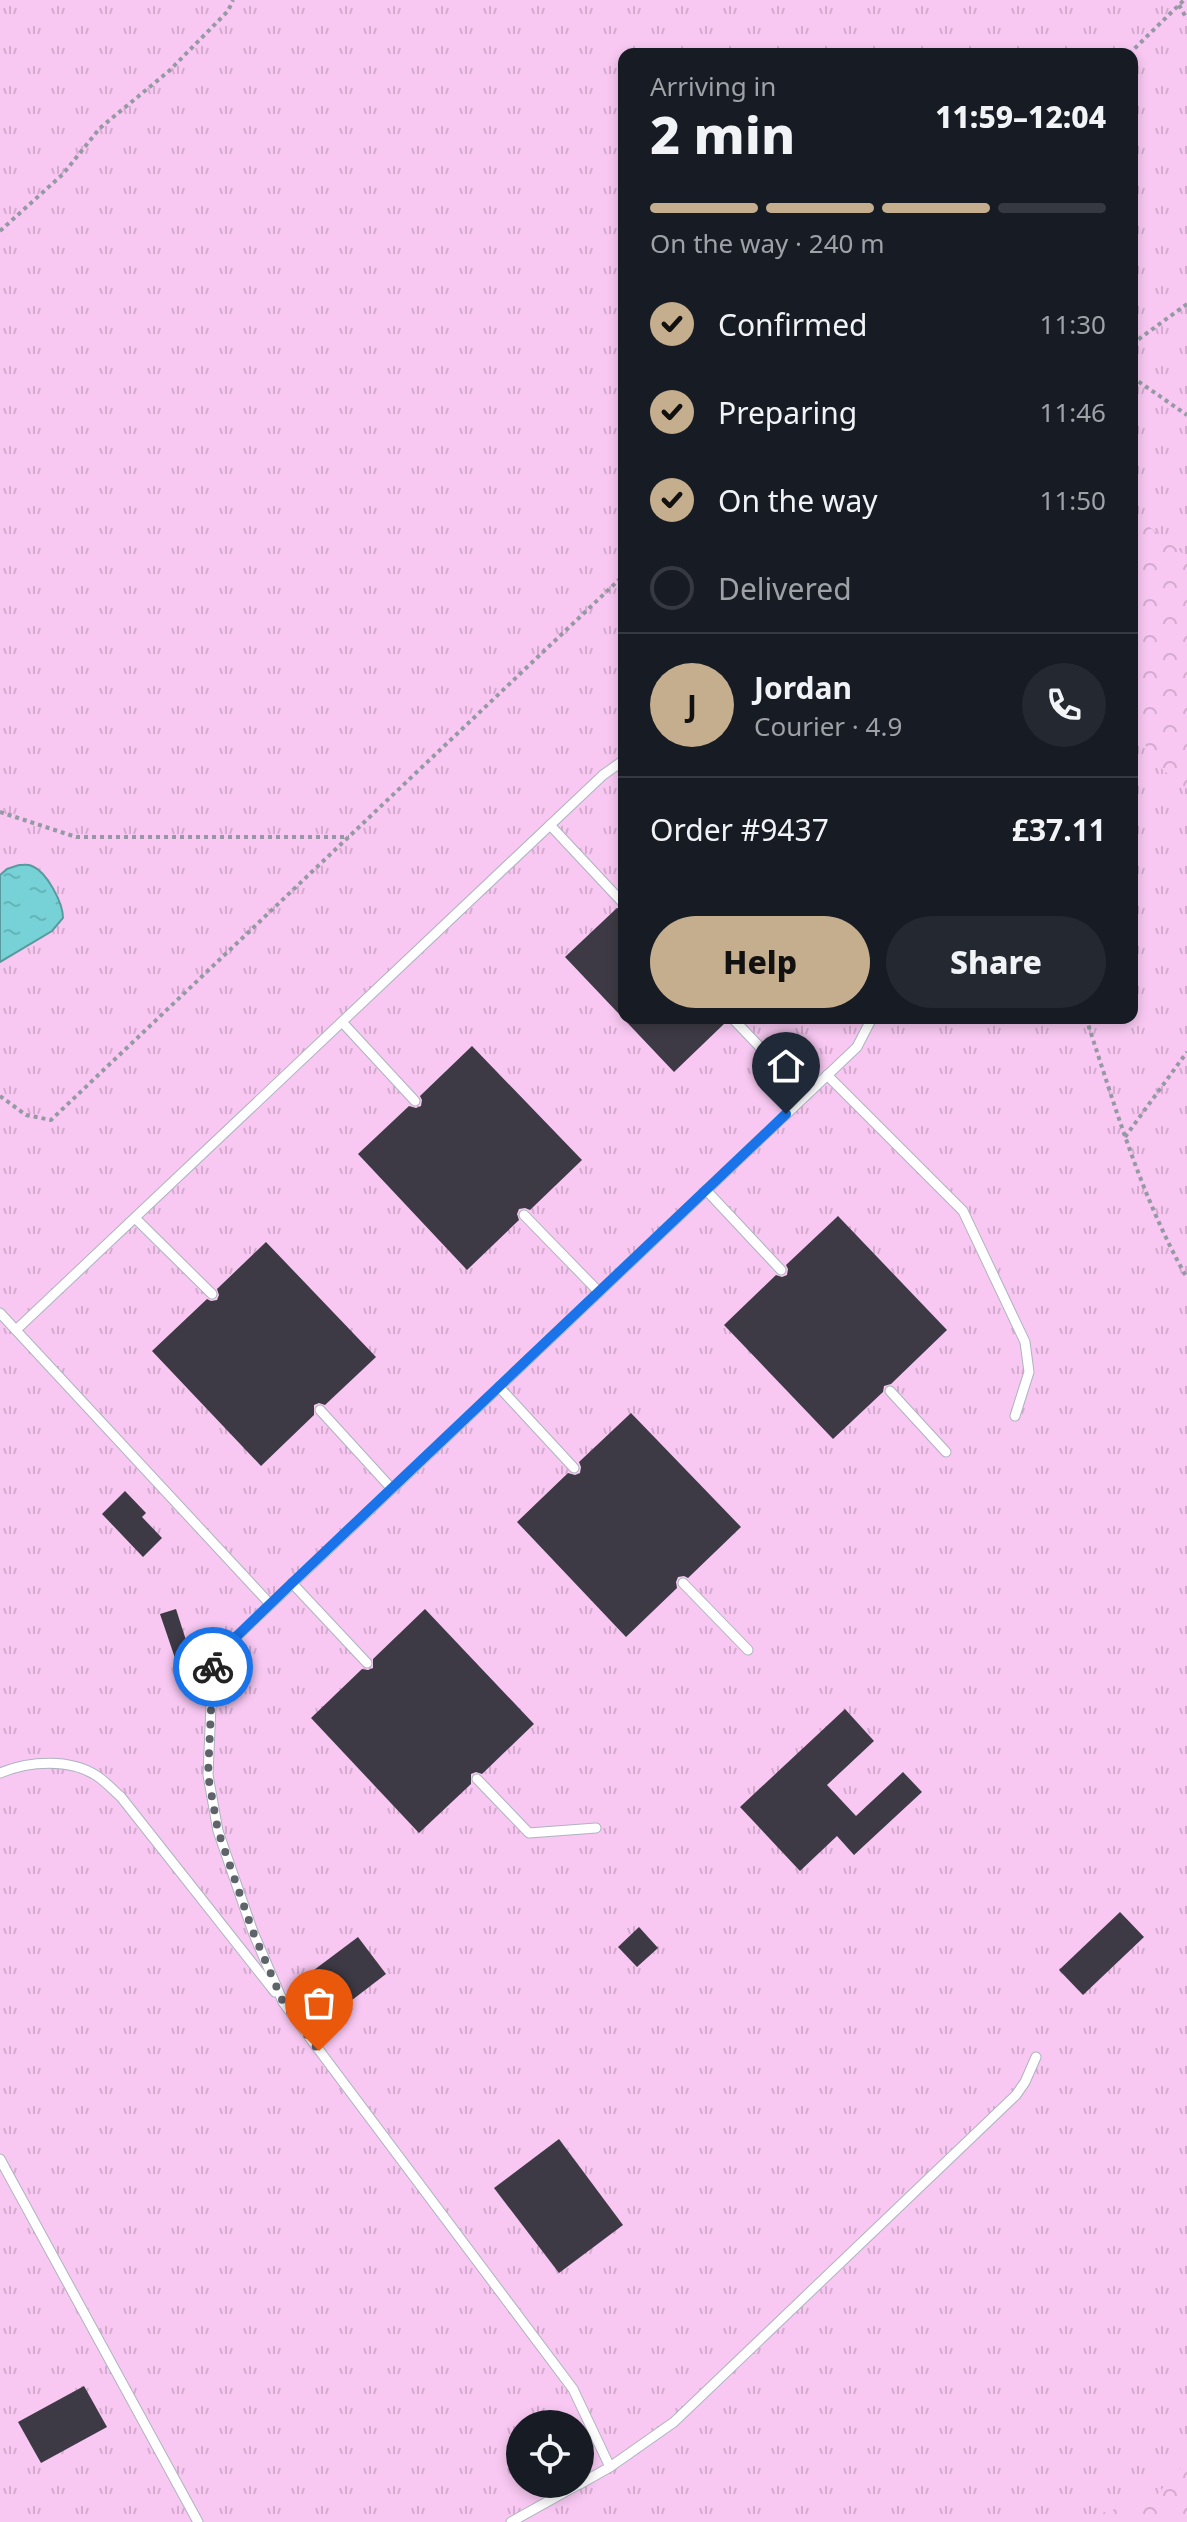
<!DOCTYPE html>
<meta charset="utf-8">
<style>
:root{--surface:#171b24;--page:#242831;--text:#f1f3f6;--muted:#9ea1a6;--line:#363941;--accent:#c5ae8d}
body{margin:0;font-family:"Noto Sans",sans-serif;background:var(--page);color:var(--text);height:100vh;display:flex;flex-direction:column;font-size:30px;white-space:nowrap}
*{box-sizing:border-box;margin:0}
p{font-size:26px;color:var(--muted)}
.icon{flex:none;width:44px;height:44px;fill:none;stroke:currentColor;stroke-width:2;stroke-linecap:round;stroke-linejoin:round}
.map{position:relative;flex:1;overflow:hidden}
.details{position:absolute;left:618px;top:48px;width:520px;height:976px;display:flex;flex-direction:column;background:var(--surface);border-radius:16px;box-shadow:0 4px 12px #0003}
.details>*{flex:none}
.controls{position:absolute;left:506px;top:2410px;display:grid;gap:16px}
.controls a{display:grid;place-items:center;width:88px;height:88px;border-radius:50%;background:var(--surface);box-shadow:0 4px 12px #0003;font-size:40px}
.pin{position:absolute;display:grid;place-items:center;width:68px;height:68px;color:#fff;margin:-82px -34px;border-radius:50% 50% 50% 0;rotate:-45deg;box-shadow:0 0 8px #0007}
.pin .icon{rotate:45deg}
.courier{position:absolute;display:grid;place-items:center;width:80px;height:80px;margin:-40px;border:6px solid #1a73e8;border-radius:50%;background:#fff;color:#222;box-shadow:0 2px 10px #0007}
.head em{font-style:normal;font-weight:800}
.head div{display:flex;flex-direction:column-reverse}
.head{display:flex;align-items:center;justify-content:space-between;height:136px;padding:0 32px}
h1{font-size:52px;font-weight:800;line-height:60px}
.bar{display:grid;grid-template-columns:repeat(4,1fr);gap:12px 8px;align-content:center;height:96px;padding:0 32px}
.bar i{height:10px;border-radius:6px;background:var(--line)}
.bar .selected{background:var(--accent)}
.bar p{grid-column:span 4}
.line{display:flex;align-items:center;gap:20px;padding:0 32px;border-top:2px solid var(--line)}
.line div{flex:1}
.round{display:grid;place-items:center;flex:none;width:84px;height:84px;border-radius:42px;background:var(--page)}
ol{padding:0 32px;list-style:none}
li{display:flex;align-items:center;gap:24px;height:88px}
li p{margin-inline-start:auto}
li .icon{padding:8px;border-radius:50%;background:var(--accent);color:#111;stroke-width:4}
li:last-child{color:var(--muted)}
li i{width:44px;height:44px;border:4px solid var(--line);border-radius:50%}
.action{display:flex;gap:16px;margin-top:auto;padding:16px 32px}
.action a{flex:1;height:92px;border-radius:48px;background:var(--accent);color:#111;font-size:32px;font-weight:800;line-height:92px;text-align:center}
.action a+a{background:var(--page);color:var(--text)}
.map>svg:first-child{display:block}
</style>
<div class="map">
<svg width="1187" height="2522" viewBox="0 0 1187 2522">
<defs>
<pattern id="grass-tufts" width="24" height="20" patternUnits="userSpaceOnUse" patternTransform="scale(2)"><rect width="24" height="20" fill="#f8c8f2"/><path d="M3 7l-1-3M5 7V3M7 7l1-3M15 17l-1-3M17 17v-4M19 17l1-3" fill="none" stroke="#d4abcf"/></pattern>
<pattern id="forest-crowns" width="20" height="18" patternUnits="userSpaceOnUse" patternTransform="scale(2)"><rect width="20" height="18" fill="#f8c8f2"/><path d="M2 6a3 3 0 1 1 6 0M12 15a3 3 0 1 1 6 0" fill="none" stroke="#d4abcf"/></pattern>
<pattern id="water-ripples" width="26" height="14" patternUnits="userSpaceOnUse" patternTransform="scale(2)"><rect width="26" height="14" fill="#76d2d7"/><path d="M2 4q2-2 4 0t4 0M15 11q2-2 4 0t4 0" fill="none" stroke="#65b4b8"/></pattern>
</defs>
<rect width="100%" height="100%" fill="#e6edfa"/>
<!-- grass -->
<path fill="url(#grass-tufts)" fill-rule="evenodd" d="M0,0h1187v2500l-39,22h-1148zM624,54h508v964h-508zM520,2424h60v60h-60z"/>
<!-- forest -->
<g fill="url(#forest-crowns)">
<path d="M1147,525l40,32v232l-30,-24 -25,-43v-187z"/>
<path d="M1187,2460v62h-113l82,-26z"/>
</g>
<!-- water -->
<path fill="url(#water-ripples)" stroke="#599a9f" stroke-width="2" d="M19,865c4,0 9,-1 13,1 15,6 31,37 31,52l-11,13 -52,31v-87l7,-6z"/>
<!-- building -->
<g fill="#3d3a45">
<path d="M617,908l7,2v108h101l1,4 -52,50 -109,-115z"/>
<path d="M472,1046l110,114 -52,50 -5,-2 -6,1 -2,5 2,6 -52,50 -109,-116 51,-48 7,2 5,-2 1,-6 -2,-4z"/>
<path d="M838,1216l109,114 -56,54 -7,2 -1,6 -50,47 -109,-114 52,-50 6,2 5,-2 1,-6 -2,-4z"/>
<path d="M266,1242l110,115 -51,48 -6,-2 -5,2v10l-53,51 -109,-115 55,-52 4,2 6,-1 2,-5 -2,-6z"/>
<path d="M631,1413l110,114 -53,51 -4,-2 -6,1 -2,5 1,6 -51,49 -109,-115 51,-49 7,2 5,-2 1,-6 -2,-5z"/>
<path d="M125,1491l21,22 -4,4 20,21 -19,19 -41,-43z"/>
<path d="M176,1609l17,53 -15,5 -18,-53z"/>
<path d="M425,1609l109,115 -52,50 -6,-2 -5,2v10l-52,49 -108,-115 51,-49 6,1 5,-2v-9z"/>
<path d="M845,1709l29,32 -47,44 29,31 47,-44 19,20 -68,63 -17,-19 -37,35 -60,-64z"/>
<path d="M1120,1912l24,25 -61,58 -24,-25z"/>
<path d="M639,1927l19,21 -21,19 -19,-20z"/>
<path d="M358,1937l28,37 -60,46 -28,-38z"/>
<path d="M559,2139l64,86 -64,48 -65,-85z"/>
<path d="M84,2386l23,41 -66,36 -23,-41z"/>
</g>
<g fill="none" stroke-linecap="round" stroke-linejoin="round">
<!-- service casing -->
<g stroke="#adb3c0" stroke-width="11">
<g id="service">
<path d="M550,825l73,78"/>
<path d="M732,1018l74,77"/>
<path d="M342,1022l73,79"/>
<path d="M827,1075l136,136 62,131 4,30 -14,44"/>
<path d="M706,1190l75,80"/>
<path d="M524,1215l75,77"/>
<path d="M135,1218l77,76"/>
<path d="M0,1313l270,291"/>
<path d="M16,1330l587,-555 21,-15"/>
<path d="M499,1387l75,81"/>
<path d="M890,1391l56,61"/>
<path d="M320,1410l72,79"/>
<path d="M292,1583l75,80"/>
<path d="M683,1583l65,67"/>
<path d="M0,1773c29,-12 70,-15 97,3 9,6 16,14 24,21l154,195"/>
<path d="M477,1779l52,54 67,-5"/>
<path d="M0,2159l198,363"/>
<path d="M610,2467l-37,-78 -290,-387 -30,-70 -35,-101 -10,-56 5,-116 644,-612 15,-29"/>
<path d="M580,2484l30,-17 64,-45 342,-327 9,-13 11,-25"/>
<path d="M511,2522l68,-38"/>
</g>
</g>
<!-- path -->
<g stroke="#9499a3" stroke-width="4" stroke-dasharray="4 4" stroke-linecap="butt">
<path d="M1179,5l8,14"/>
<path d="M1129,54l55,-54"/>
<path d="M0,231l63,-57 37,-46 69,-57 59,-60 5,-11"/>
<path d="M1132,344l55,-40"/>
<path d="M1132,377l55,38"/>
<path d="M0,812l76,25h273"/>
<path d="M1086,1018c29,88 55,179 101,260"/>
<path d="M0,1096l26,19 25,5 573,-545"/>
<path d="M1125,1137l62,-85"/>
</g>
<!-- service -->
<use href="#service" stroke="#fff" stroke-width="9"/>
</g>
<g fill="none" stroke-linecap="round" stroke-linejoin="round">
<!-- done -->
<path stroke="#5f636a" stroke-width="8" stroke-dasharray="0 14.4" d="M213,1667l-5,108 10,56 35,101 30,70 36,49"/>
<!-- route -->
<path stroke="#1a73e8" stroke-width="10" d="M213,1667v-8l79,-76 494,-469"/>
</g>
</svg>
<div class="controls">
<a><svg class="icon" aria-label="locate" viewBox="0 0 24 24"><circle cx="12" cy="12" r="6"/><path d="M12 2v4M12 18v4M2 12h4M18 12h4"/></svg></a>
</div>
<div class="pin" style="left:319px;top:2051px;background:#ea580c"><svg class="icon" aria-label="bag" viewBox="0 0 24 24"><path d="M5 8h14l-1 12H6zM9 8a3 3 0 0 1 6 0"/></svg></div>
<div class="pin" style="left:786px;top:1114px;background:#1f2937"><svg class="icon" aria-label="home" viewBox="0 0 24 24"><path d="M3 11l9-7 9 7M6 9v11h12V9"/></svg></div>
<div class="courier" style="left:213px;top:1667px"><svg class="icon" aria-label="bike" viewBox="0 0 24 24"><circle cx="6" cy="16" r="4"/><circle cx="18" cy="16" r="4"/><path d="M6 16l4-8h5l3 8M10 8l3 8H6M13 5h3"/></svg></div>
<section class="details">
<div class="head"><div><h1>2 min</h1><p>Arriving in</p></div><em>11:59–12:04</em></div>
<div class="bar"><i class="selected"></i><i class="selected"></i><i class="selected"></i><i></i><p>On the way · 240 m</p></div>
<ol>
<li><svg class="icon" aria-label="check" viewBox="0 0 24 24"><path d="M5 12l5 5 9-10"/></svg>Confirmed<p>11:30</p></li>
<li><svg class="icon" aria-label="check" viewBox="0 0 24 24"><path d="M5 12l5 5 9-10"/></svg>Preparing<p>11:46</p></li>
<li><svg class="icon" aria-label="check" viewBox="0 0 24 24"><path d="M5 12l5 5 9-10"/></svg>On the way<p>11:50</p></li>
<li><i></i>Delivered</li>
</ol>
<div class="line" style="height:144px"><b class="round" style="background:var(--accent);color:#111">J</b><div><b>Jordan</b><p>Courier · 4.9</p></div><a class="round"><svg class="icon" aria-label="phone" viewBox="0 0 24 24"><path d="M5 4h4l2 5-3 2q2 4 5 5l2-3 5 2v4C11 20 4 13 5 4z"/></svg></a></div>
<div class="line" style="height:104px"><div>Order #9437</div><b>£37.11</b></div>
<div class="action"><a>Help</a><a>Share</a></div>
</section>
</div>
